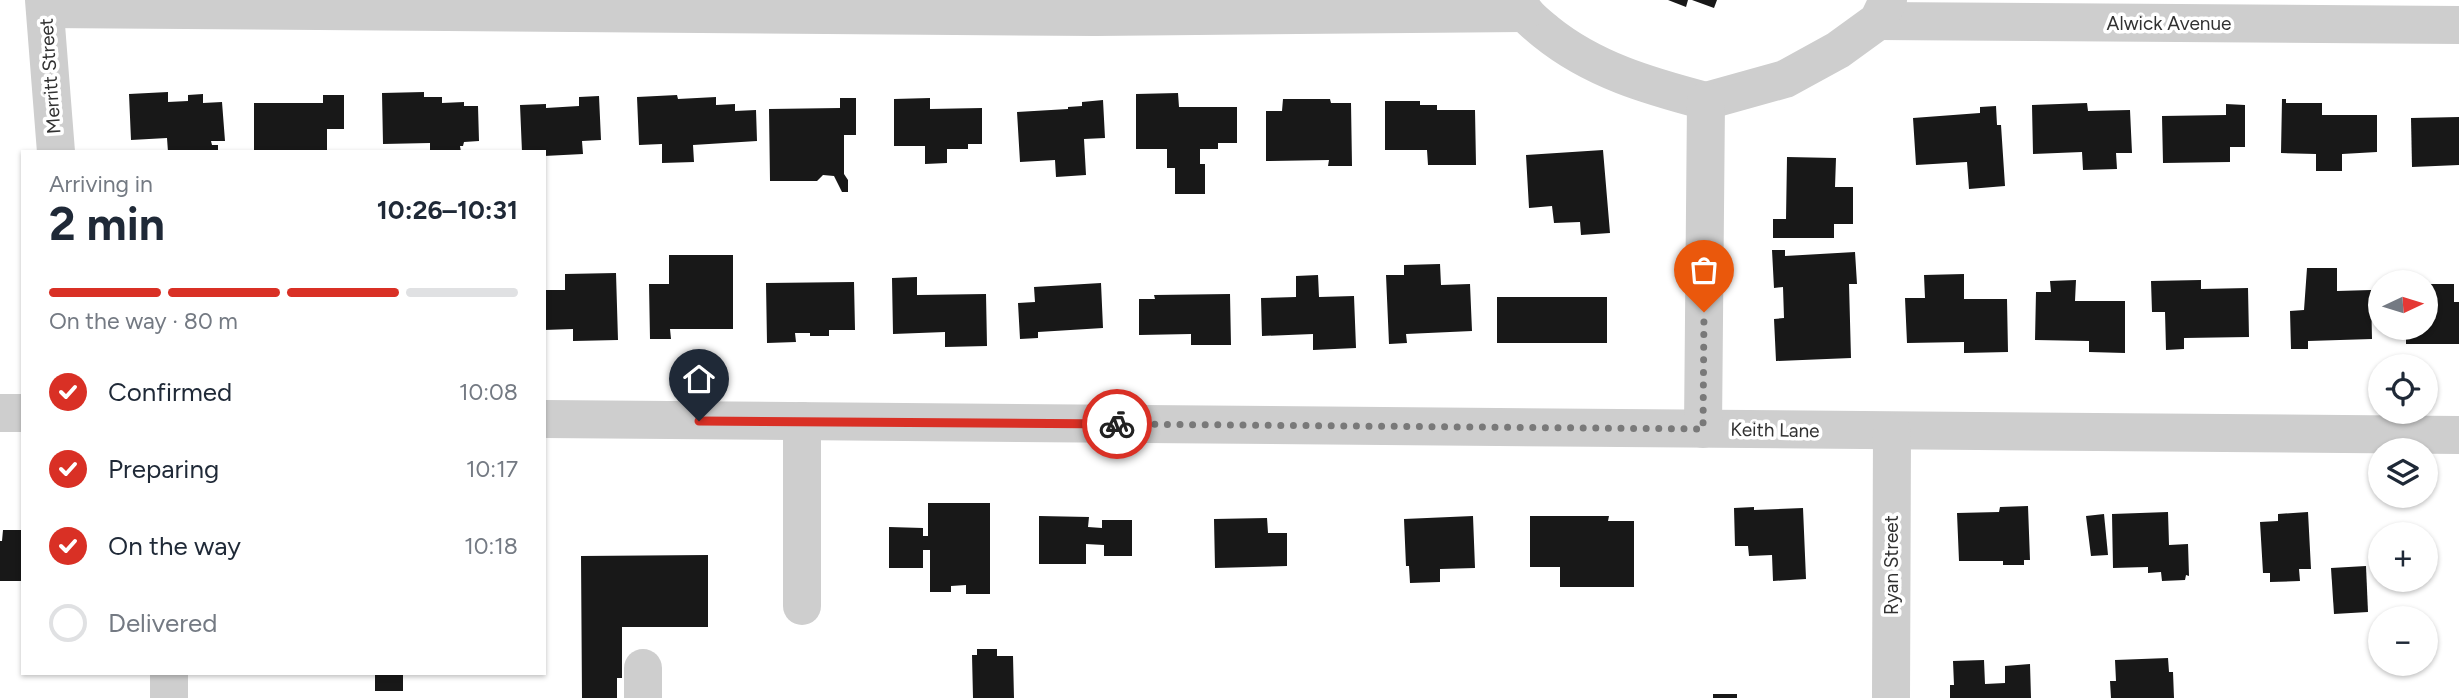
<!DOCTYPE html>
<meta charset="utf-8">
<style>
:root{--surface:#fff;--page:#f6f6f7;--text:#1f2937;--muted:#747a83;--line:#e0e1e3;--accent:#d93025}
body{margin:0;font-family:Figtree,sans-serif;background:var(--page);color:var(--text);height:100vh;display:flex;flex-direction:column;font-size:26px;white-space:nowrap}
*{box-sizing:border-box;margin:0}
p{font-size:23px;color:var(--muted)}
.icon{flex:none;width:38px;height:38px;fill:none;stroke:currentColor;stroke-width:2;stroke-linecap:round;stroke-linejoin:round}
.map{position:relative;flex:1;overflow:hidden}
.drawer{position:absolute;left:21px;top:150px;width:525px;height:525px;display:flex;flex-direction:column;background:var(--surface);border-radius:0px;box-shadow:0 2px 5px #0004}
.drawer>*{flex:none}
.needle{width:46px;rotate:86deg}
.buttons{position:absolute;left:2368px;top:270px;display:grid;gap:14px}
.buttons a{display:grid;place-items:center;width:70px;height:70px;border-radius:50%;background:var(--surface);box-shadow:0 2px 5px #0004;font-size:35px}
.pin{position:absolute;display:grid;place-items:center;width:60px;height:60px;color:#fff;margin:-72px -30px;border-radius:50% 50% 50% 0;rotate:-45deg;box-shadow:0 0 7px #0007}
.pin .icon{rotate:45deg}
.courier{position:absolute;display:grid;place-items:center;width:70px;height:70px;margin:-35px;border:5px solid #d93025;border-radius:50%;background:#fff;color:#222;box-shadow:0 2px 9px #0007}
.headline em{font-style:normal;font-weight:700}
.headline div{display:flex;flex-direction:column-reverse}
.headline{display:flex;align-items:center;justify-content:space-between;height:119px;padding:0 28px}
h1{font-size:46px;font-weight:700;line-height:52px}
.bar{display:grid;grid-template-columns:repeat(4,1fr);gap:10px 7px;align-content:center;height:84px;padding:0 28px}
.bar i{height:9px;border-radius:5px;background:var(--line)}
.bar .selected{background:var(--accent)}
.bar p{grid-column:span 4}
ol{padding:0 28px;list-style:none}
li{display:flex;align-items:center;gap:21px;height:77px}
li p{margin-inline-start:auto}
li .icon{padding:7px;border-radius:50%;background:var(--accent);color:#fff;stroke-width:4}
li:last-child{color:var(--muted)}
li i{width:38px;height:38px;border:4px solid var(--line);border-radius:50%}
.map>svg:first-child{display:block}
</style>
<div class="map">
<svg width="2459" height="698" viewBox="0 0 2459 698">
<rect width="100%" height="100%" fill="#fff"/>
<!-- building -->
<g fill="#181818">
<path d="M1668,0h20l-2,7z"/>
<path d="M1692,0h25l-3,8z"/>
<path d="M168,92v10l20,-1v-6l15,-1v9l19,-1 3,39h-14l1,4h6v7h-50l-1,-14 -36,2 -2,-46z"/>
<path d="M424,92v5h18v6l22,-1v4h14l1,35 -15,1 -1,4h-3l1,6h-31v-9l-47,1 -1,-51z"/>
<path d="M1178,93l1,14h58v36h-19v6h-18v15h5v30h-30v-26h-8v-19h-31v-55z"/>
<path d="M323,95h21v34h-17v23h-73v-49h69z"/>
<path d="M677,95l1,4 38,-2v8l19,-1v7l21,-1 1,31 -64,4 1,17 -32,1v-19l-23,1 -2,-48z"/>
<path d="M599,96l2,44 -19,1 1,13 -39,2v-4h-22l-2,-47 26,-1v4l33,-2v-9z"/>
<path d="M840,98h16v37h-12v39l4,6v12h-6l-8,-16 -11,-1 -6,6h-47l-1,-72 71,-1z"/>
<path d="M930,98v11l52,-1v36h-14v5h-21v14l-22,1v-18h-31v-47z"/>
<path d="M1283,99h47l1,4h20l1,63h-24l1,-6 -63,1v-50h16z"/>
<path d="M2282,99h4v4h36v12h55v37l-35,2v17h-26v-17l-35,-1z"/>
<path d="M1103,100l2,38 -21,1 2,36 -30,2 -1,-17 -35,2 -3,-50 51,-3v-2l14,-1v-4z"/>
<path d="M1385,101h35v4h17v5h38l1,55h-48l-1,-15h-42z"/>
<path d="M2087,103l1,8 42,-1 2,43h-16l1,16 -34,1 -1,-18 -49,2 -1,-49z"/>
<path d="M2226,104l19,1v42h-15v15l-67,1 -1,-47 64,-1z"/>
<path d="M1996,106l1,19h4l4,61 -36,3 -2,-27 -51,3 -3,-47 67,-5v-6z"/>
<path d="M2459,117v48l-47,2 -1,-49z"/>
<path d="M1603,150l7,83 -29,2 -1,-13 -26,1 -2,-17 -23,2 -3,-53z"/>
<path d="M1787,157l49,1 -1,29h18v37h-19v14h-61v-19h13z"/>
<path d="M1772,250h13v6l70,-4 2,32h-8l2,74 -75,3 -2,-42 10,-1 -1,-31 -9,1z"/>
<path d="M669,255h64v74h-63l1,10h-21l-1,-55h20z"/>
<path d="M1440,264l1,21 29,-1 2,47 -66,3 1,9 -18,1 -3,-69h18v-10z"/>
<path d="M2307,268h30v23l34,-1 1,49 -64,2v8h-17l-1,-38 14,-1z"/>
<path d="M616,273l2,67 -45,1v-12l-29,1v-40h21v-16z"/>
<path d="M1964,274v25h43l1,53 -44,1v-11l-57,1 -2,-45h20l-1,-23z"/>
<path d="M1318,275l1,22 35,-1 2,52 -43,2v-16l-51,2 -1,-38 35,-1v-21z"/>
<path d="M917,277v18l69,-1 1,52 -42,1v-15l-52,2 -1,-56z"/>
<path d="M2076,280l-1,21h50v52l-36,-1v-11l-54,-1 1,-48h15l-1,-11z"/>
<path d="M2201,280v9l47,-1 1,49 -65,1v11l-18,1 -1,-38h-13l-1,-31z"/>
<path d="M854,282l1,48h-26v6h-19v-3h-15l1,9 -29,1 -1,-60z"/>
<path d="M1101,283l2,45 -65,4v6l-18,1 -2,-36 17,-1 -1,-15z"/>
<path d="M2426,284h28v18h5v42h-53v-17h20z"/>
<path d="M1230,294l1,51h-40v-11l-52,1v-36h16l-1,-4z"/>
<rect x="1497" y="297" width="110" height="46"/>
<path d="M928,503h62v91h-24v-9l-15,1v6h-21v-42h-7v18h-34v-41l34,1v8h5z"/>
<path d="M2028,506l2,54h-6v5h-21v-4h-44l-2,-48 42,-1 1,-5z"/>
<path d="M1754,507v3l49,-2 3,71 -33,2 -1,-26 -23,1 -1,-10h-13l-1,-38z"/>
<path d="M2168,512l1,33 19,-1 1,32 -3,-1 -1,5 -23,1 -1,-9 -13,1v-6l-35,1 -1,-54z"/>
<path d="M2308,512l3,57h-12l1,12 -30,1v-9h-7l-3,-51 18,-1v-7z"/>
<path d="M2104,514l4,41 -17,1 -5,-40z"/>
<path d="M1039,516l50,1 -1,10 14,1v-8h30v36h-28v-11l-18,-1v20h-47z"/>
<path d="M1473,516l2,52 -35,1v13l-30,1 -1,-17h-3l-2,-47z"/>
<path d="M1530,516h79l-1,5h26v66h-74v-20h-30z"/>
<path d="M1267,518l1,15h19v33l-72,2 -1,-49z"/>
<path d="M3,530h20v51h-23v-40h2z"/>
<path d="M708,555v72h-86v51h-5v20h-35l-1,-142z"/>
<path d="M2366,566l2,46 -34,2 -3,-46z"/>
<path d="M977,649h20v7h16l1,42h-41l-1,-43h5z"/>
<path d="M2168,658l1,14h4l1,26h-63l-1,-17h6l-1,-21z"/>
<path d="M1984,660l1,24 20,-1v-17l25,-2 1,34h-81v-13h4l-1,-24z"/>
<rect x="375" y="674" width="28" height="17"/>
<rect x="1713" y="694" width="24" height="4"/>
</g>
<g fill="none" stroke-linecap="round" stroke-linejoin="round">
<!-- minor -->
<g stroke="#cecece" stroke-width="38">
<path d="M44,0l12,152"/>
<path d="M1518,0c6,15 16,22 28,32 47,38 103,54 160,69"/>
<path d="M45,9l1051,8 427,-4"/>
<path d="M1878,21l581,4"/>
<path d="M1706,101l79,-22 53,-29 40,-29 10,-21"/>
<path d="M0,413h23"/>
<path d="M544,419l1915,16"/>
<path d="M802,421v185"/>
<path d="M1703,429l3,-328"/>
<path d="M169,698v-24"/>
<path d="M643,698v-30"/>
<path d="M1891,698l1,-266"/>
</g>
</g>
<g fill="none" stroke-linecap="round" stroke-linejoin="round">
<!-- done -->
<path stroke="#797979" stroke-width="7" stroke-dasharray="0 12.6" d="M1117,424l586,5 1,-117"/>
<!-- route -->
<path stroke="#d93025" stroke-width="9" d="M699,421l418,3"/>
</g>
<g text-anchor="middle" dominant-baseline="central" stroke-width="7" stroke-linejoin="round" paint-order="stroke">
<!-- street labels -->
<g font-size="19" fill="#313131" stroke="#fff">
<text x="2169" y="23">Alwick Avenue</text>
<text transform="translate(50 76) rotate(-94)">Merritt Street</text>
<text transform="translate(1775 430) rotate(1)">Keith Lane</text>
<text transform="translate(1891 565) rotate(-90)">Ryan Street</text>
</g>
</g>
</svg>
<div class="buttons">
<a><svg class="needle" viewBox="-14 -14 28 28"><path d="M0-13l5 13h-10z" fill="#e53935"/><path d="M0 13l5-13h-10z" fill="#747a83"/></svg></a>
<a><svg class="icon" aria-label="locate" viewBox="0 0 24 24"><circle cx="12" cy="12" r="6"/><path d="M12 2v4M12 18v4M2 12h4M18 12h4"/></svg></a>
<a><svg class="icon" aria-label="layers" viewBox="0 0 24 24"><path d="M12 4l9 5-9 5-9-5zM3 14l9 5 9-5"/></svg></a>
<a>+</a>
<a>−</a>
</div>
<div class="pin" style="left:1704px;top:312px;background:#ea580c"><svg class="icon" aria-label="bag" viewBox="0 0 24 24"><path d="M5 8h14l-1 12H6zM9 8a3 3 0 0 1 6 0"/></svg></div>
<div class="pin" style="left:699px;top:421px;background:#1f2937"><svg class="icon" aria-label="home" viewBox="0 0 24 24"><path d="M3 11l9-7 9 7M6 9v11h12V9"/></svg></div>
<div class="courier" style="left:1117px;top:424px"><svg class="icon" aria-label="bike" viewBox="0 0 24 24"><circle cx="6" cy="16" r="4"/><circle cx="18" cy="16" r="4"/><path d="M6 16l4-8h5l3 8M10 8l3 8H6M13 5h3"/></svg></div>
<section class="drawer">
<div class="headline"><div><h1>2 min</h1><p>Arriving in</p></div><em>10:26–10:31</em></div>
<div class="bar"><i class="selected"></i><i class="selected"></i><i class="selected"></i><i></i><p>On the way · 80 m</p></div>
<ol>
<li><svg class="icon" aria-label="check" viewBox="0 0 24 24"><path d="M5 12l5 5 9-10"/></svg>Confirmed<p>10:08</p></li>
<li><svg class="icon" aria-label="check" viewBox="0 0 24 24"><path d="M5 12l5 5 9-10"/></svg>Preparing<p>10:17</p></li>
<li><svg class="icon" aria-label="check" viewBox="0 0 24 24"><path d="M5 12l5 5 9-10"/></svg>On the way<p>10:18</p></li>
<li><i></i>Delivered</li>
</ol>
</section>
</div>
